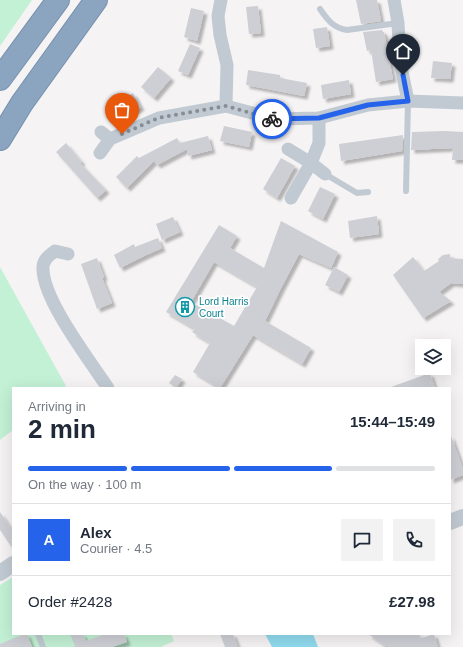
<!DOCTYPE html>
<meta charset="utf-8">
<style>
:root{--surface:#fff;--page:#f2f2f3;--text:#1f2937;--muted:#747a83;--line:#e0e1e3;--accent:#2563eb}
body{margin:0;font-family:Arial,sans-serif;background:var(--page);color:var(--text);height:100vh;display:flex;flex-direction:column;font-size:15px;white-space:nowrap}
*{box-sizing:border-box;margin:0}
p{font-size:13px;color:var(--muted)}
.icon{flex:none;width:22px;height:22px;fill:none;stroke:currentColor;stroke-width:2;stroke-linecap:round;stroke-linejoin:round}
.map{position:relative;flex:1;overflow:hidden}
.drawer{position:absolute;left:12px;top:387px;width:439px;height:248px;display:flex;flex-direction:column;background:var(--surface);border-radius:0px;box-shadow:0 4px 16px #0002}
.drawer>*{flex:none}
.controls{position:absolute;left:415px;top:339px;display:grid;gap:8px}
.controls a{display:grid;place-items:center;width:36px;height:36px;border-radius:0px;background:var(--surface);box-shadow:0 4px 16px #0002;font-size:20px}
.pin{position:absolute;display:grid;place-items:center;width:34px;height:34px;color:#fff;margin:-41px -17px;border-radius:50% 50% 50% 0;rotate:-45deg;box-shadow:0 0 4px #0007}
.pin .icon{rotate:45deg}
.courier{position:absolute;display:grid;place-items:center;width:40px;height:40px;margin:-20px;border:3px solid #2563eb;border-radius:50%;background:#fff;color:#222;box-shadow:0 1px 5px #0007}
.overview em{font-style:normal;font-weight:600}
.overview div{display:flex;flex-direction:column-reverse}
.overview{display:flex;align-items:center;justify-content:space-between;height:68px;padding:0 16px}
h1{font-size:26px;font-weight:600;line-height:30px}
.bar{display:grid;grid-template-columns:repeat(4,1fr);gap:6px 4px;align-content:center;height:48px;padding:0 16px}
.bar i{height:5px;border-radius:3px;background:var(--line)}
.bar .current{background:var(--accent)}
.bar p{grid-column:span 4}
.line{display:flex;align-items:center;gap:10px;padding:0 16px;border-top:1px solid var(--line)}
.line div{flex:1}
.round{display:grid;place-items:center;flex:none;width:42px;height:42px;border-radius:0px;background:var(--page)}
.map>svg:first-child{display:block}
</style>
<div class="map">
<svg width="463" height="647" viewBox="0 0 463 647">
<defs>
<filter id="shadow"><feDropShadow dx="3.5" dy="3.5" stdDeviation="1" flood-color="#0004"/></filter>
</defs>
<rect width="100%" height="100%" fill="#f5f3f3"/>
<!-- green -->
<g fill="#c3f1d5">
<path d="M0,0h32l-32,46z"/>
<path d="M0,267l66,119 -3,2h-50v42l-13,10z"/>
<path d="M13,577v57h158l3,7 -13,6h-161v-62z"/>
</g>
<!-- water -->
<path fill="#90daee" d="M265,634h48l5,13h-46z"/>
<!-- building -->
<g fill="#cdcfd5" fill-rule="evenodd" filter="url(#shadow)">
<path d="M356,0h21l4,21 -20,3z"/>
<path d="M258,6l3,27 -12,1 -3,-27z"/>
<path d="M191,8l13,3 -7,30 -13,-4z"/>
<path d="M327,27l3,19 -14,2 -3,-19z"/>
<path d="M382,30l1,2h1l9,47 -17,3 -5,-32 -4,1 -4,-19z"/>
<path d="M190,44l10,4 -12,27 -10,-4z"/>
<path d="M433,61l19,2 -2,16 -19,-1z"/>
<path d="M158,67l13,11 -17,20 -13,-11z"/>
<path d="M248,70l32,5v3l27,5 -3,13 -58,-11z"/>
<path d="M349,80l2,14 -28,5 -2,-14z"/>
<path d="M133,93l8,14 -23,14 -9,-13z"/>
<path d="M224,126l28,6 -3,15 -29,-6z"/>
<path d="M444,131l19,1v28h-11l1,-12 -42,2 1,-18z"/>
<path d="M403,135l-1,16 -61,10 -2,-17z"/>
<path d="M208,136l4,14 -24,6 -1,-7 -30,16 -3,-4 -27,27 -11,-11 21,-21 2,2 38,-20 3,5z"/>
<path d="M66,143l16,19 -2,1 26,27 -9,8 -41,-46z"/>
<path d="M281,158l14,8 -18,32 -14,-9z"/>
<path d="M320,187l15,7 -12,25 -15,-8z"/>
<path d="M377,216l2,18 -29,4 -2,-17z"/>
<path d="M173,217l7,15 -18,8 -6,-16z"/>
<path d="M281,221l57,31 -7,16 -32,-14 -18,34 -16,33 46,27 -9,16 -49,-29 -33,53 -27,-16 17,-29 -18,-11 3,-3 -29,-17 53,-87 18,11 -7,12 34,20zM214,262l43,25 -23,39 -43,-24z"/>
<path d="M158,238l4,10 -16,7 -26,13 -6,-13 20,-11 1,3z"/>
<path d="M450,254v4l13,1v25l-12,-1 -12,9 12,9 -28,17 -30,-43 20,-18 11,14 15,-10 -1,-2 5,-4z"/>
<path d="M97,258l7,19 -2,1 10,25 -15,6 -16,-45z"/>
<path d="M334,267l14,8 -9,17 -14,-7z"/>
<path d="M430,373l5,15h-43l-1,-1z"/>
<path d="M175,375l7,4 -6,9 -7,-5z"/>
<path d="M450,436h1l12,33v6l-13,5z"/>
<path d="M0,512l13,19v18l-13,-19z"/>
<path d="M24,634h3l5,13h-32v-3z"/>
<path d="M70,634h13l3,7 19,-7h19l3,8 -15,5h-39l2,-1z"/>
<path d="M220,634h13l5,13h-13z"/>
<path d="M368,634h53l-2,5 15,-5 4,13h-47l-7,-2z"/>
</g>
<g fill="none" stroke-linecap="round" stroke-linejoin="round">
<!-- motorway casing -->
<g stroke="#7690ad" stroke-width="24">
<g id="motorway">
<path d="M0,79l58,-79"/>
<path d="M0,139l22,-36 74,-103"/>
</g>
</g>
<!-- service -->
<g stroke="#c1cad2" stroke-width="6">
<path d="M320,9c8,11 13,19 27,21l51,-7"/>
<path d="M325,174l32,19 11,-1"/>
<path d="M406,191l2,-90"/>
<path d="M38,634l5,13"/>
</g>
<!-- minor -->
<g stroke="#c1cad2" stroke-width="13">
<path d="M221,0l-3,16 2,19 7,30 -1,41"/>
<path d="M394,0l4,23 2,39 8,39"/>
<path d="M101,132l9,7 49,-21 67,-12 49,13 44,-1 49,-13 40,-4 55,2"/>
<path d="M288,149l23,14 8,-20v-25"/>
<path d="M100,153l10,-14"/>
<path d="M291,198l20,-35 14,11"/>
<path d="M68,254l-13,-3c-7,5 -13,10 -12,19 1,31 47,91 65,118"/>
</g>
<!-- tertiary -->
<g stroke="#c1cad2" stroke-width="16">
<path d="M450,522l13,-5"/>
<path d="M0,573l13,-9"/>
</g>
<!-- motorway -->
<use href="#motorway" stroke="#8ba5c1" stroke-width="22"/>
</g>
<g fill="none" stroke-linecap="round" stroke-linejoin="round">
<!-- done -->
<path stroke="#868d94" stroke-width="4" stroke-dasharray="0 7.2" d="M122,134l36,-16 68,-12 46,13"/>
<!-- route -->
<path stroke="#2563eb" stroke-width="5" d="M272,119l47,-1 49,-13 40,-4 -5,-26"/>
</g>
<!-- icons -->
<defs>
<g id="building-ring" transform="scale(1)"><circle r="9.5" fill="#fff" stroke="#0f9aa8" stroke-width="1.5"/><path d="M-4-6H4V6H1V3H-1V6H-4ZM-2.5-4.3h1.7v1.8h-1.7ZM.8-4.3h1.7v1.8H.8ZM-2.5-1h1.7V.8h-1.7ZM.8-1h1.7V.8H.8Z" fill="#0f9aa8"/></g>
</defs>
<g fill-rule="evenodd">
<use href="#building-ring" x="185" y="307"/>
</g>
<g text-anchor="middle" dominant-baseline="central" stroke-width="3.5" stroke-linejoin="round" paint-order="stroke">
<!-- culture labels -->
<g font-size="10" fill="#0d838f" stroke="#fff" text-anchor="start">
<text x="199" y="301">Lord Harris<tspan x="199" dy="12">Court</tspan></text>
</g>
</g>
</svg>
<div class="controls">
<a><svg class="icon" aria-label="layers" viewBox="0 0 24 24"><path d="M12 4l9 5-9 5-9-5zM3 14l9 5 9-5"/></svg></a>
</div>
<div class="pin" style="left:122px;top:134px;background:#ea580c"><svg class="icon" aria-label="bag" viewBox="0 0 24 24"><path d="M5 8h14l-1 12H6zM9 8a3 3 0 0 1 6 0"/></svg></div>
<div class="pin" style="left:403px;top:75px;background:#1f2937"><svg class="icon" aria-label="home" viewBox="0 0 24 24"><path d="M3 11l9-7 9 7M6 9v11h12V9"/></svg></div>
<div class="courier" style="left:272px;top:119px"><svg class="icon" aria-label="bike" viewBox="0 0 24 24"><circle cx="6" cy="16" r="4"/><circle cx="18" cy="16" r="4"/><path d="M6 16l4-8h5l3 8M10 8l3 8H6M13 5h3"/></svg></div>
<section class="drawer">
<div class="overview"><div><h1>2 min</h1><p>Arriving in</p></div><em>15:44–15:49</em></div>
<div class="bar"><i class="current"></i><i class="current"></i><i class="current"></i><i></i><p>On the way · 100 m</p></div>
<div class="line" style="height:72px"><b class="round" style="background:var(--accent);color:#fff">A</b><div><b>Alex</b><p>Courier · 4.5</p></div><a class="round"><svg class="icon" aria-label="chat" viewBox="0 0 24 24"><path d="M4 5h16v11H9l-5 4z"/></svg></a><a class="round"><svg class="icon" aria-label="phone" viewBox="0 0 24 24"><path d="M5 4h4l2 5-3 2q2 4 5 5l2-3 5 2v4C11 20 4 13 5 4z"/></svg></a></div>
<div class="line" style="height:52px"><div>Order #2428</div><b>£27.98</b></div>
</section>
</div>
